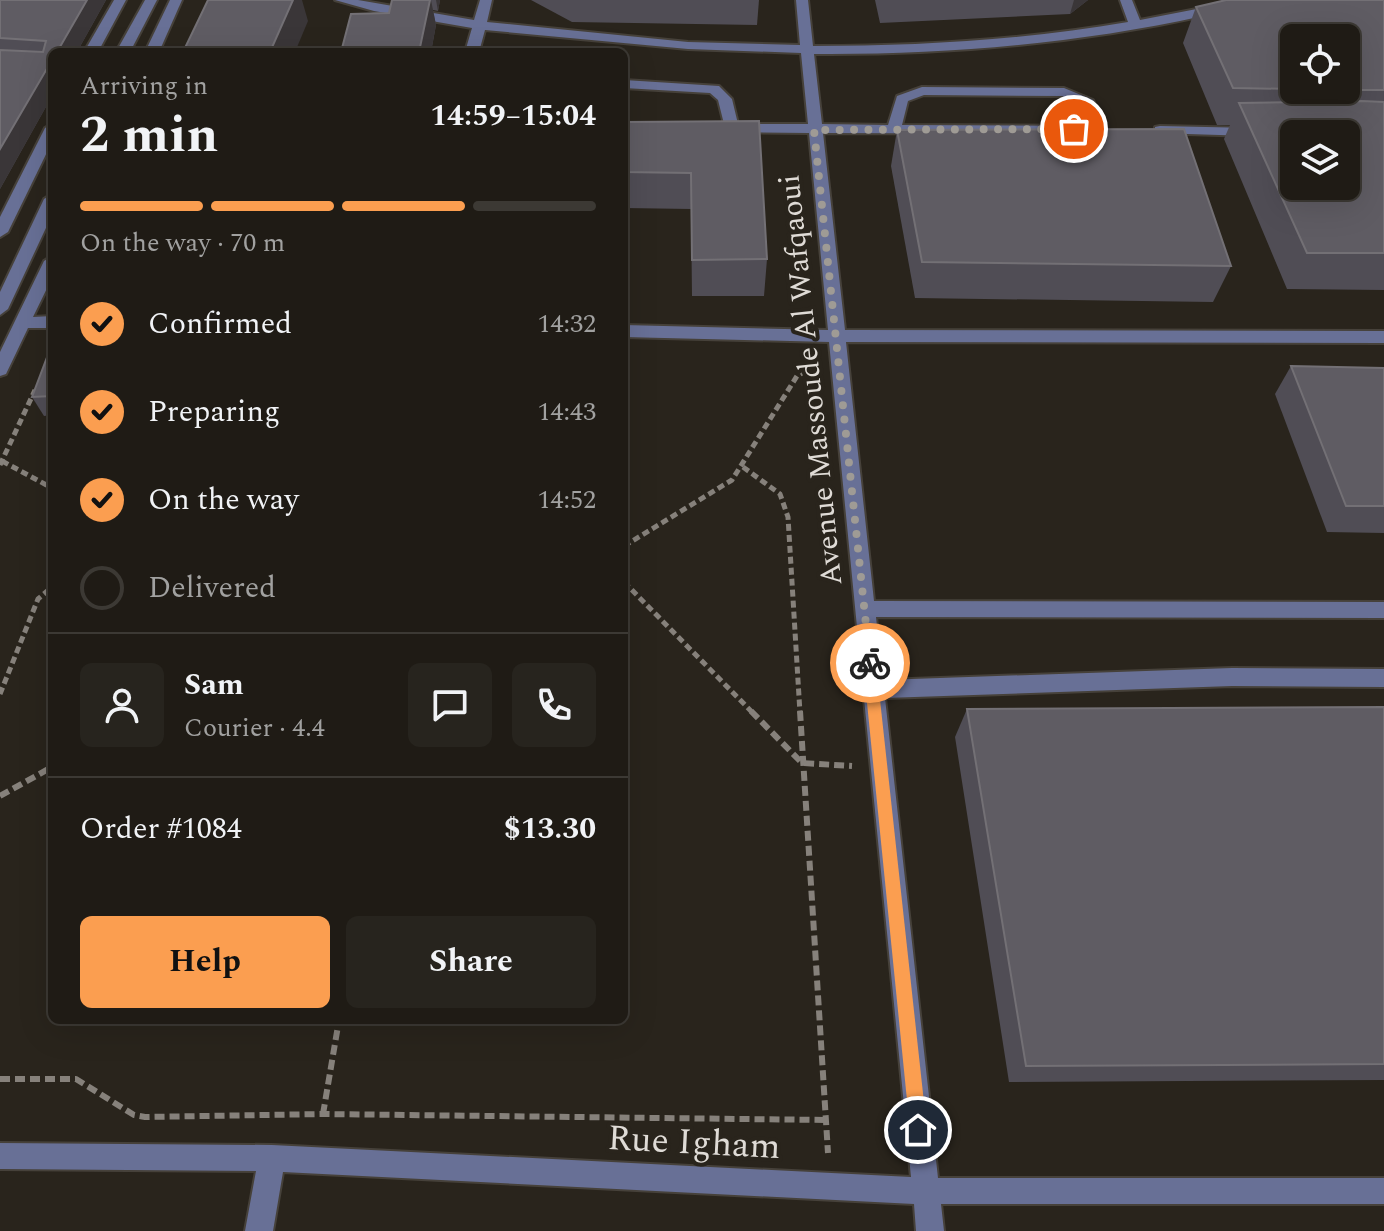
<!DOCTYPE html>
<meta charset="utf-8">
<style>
:root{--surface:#1f1b15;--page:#27241e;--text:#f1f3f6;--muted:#a1a1a0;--line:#3c3934;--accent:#fb9e50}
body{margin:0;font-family:Spectral,serif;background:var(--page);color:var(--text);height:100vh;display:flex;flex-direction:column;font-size:30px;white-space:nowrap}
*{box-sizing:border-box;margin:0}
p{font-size:26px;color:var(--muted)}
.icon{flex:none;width:44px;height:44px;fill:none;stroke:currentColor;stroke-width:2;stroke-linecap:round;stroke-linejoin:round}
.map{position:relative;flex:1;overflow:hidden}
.panel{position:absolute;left:48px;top:48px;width:580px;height:976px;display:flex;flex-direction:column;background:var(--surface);border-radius:12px;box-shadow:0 8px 32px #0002,0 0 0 2px var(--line)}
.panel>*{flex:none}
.controls{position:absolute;left:1280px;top:24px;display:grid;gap:16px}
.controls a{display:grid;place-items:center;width:80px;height:80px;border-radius:12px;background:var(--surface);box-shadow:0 8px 32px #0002,0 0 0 2px var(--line);font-size:40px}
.pin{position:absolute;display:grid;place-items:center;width:68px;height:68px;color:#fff;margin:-34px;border:4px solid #fff;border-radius:50%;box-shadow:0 2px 8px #0007}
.courier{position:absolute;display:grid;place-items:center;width:80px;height:80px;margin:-40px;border:6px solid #fb9e50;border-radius:50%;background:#fff;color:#222;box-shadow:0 2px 10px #0007}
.headline em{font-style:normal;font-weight:700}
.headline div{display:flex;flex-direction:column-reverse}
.headline{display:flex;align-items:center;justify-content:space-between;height:136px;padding:0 32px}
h1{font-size:52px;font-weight:700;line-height:60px}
.bar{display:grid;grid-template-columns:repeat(4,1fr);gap:12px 8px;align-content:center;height:96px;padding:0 32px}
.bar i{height:10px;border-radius:6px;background:var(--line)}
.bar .on{background:var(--accent)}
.bar p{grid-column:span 4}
.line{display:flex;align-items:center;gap:20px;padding:0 32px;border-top:2px solid var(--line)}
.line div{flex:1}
.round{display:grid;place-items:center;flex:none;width:84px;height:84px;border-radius:12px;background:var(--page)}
ol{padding:0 32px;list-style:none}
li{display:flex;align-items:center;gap:24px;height:88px}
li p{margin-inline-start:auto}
li .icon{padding:8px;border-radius:50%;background:var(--accent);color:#111;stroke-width:4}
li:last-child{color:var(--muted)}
li i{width:44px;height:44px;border:4px solid var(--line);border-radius:50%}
.cta{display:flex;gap:16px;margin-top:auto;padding:16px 32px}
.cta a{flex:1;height:92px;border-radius:12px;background:var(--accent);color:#111;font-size:32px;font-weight:700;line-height:92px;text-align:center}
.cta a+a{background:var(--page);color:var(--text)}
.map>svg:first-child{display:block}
</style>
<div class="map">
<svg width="1384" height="1231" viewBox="0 0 1384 1231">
<rect width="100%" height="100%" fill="#29241c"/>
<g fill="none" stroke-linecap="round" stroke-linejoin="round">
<!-- minor casing -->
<g stroke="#46413a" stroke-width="4">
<g id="minor">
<path d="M114,0h12l-28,52h-14z"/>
<path d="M145,0h12l-27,52h-14z"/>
<path d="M170,0h12l-23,52h-14z"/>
<path d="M335,0h23l116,20 6,-20h12l-5,22 201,20 112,3 -4,-45h12l5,46c105,0 211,-6 315,-24l-8,-22h12l8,20 103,-20h24c-15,11 -45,12 -64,16 -127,28 -259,39 -389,38l8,70 66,1 9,-29 25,-9 142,1 29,12 13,30 -7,4 -276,-1 22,197 539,1v12l-538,-1 28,259 510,1v16l-508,-1 7,63 349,-12 152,1v18l-152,-1 -347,12 53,480h446v26h-443l3,27h-28l-2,-27 -631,-32 -10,59h-28l11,-60 -256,-2v-26l272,2 639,32 -82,-835 -205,-5v-12l204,5 -19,-197 -77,-1 -7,-4 -7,-28 -8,-7 -86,-5v-8l95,6 13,13 6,25h70l-7,-71 -113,-4 -203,-19 -6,22h-14l7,-24 -98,-17zM924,95l138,1 20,9 8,21 -188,-1 6,-24z"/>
<path d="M52,124v18l-44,90 -8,5v-20l45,-89z"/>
<path d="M1160,126l92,2 7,4 -7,4 -97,-3v-6z"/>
<path d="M52,194v21l-44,94 -8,6v-23l44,-93z"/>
<path d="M52,256v22l-19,39 19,-1v12h-24l-22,46 -6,2v-24l44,-91z"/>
</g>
</g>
<!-- path-far1 -->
<g stroke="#86817b" stroke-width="5" stroke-dasharray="7 4" stroke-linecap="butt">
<path d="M2,461l50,27"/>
<path d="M0,465l35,-75"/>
<path d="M743,467l37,27 8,23 12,196"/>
<path d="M624,546l108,-66 65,-104 15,-9"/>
<path d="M624,582l129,131"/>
<path d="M0,694l38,-95 14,-12"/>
</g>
<!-- path -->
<g stroke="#86817b" stroke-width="6" stroke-dasharray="10 5" stroke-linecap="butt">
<path d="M751,711l51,52 50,3"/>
<path d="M800,711l28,442"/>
<path d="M0,796l52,-29"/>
<path d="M0,1079h76l58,36 11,2 178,-3 503,6"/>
<path d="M323,1114l16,-94"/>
</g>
<!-- minor -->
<use href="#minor" fill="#687096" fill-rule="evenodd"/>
</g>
<!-- wall -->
<g fill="#504d55" fill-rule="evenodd">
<path d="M0,0h106l-29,52h-25v44l-52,93z"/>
<path d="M392,0h48l-2,11 -5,-1 3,15 -5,27h-90l48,-39z"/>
<path d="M531,0h228l-2,25 -185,-3z"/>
<path d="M875,0h213l-18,14 -190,9z"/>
<path d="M1384,0v290l-97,-1 -63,-150 6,-14h-13l-34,-82 13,-36zM1294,38l52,52h-52z"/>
<path d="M759,121l8,138 -3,37h-72l-1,-87 -67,-1v-86z"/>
<path d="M897,130l334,136 -18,36 -298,-4 -24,-132z"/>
<path d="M52,344v71l-8,1 -12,-19z"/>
<path d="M1291,366l93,2v165l-57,-1 -52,-138z"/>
<path d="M1384,707v373l-375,2 -54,-345 12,-28z"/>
</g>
<!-- shaded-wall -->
<g fill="#3a3638">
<path d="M87,0h19l-29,52h-20z"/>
<path d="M293,0h9l6,21 -13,31h-25z"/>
<path d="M430,0h1l5,25 -5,27h-12z"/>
<path d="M436,0h4l-2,11z"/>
<path d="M1074,0h14l-18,14z"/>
<path d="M52,60v36l-52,93v-40z"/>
</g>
<!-- building -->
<g fill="#5f5c63" stroke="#737075" stroke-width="2" fill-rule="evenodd">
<path d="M0,0h87l-30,52h-5v8l-52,89v-99l43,2 3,-11 -46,-3z"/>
<path d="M208,0h85l-23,52h-87z"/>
<path d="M392,0h38l-11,52h-78l10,-38 38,-1z"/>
<path d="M1226,0h158v90h-38v-52h-52v51l-61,-1 -37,-81z"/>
<path d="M1362,101l22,1v151h-77l-68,-150zM1294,134h52v52h-52z"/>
<path d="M759,121l8,138 -75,1 -1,-87 -67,-1v-50z"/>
<path d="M1184,129l47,137 -309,-4 -25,-132z"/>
<path d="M52,344v52l-20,1z"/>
<path d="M1291,366l93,2v138h-38z"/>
<path d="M1384,707v357l-358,2 -59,-357z"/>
</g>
<!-- route -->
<path fill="#fb9e50" d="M870,657l6,6 51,467 -9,9 -8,-9 -47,-467z"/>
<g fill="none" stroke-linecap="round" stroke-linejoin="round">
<!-- done -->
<path stroke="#9f9b95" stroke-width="8" stroke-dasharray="0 14.4" d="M870,663l-56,-533 260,-1"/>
</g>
<g text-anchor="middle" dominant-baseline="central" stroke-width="8" stroke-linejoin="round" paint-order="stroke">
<!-- street labels -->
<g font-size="30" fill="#dfdbd6" stroke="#29241c">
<text transform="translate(811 380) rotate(-96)">Avenue Massoude Al Wafqaoui</text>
</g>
<!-- near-street labels -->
<g font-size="36" fill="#dfdbd6" stroke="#29241c">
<text transform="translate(694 1143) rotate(3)">Rue Igham</text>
</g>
</g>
</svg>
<div class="controls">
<a><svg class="icon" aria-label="locate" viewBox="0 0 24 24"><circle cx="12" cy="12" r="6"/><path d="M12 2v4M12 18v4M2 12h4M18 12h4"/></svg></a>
<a><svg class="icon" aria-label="layers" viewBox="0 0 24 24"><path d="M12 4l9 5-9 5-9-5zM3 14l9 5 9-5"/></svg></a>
</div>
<div class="pin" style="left:1074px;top:129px;background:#ea580c"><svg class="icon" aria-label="bag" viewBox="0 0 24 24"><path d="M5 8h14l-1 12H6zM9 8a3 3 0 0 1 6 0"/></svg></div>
<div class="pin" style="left:918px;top:1130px;background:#1f2937"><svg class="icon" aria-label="home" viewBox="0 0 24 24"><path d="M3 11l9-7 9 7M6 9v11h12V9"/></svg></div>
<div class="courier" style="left:870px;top:663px"><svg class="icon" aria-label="bike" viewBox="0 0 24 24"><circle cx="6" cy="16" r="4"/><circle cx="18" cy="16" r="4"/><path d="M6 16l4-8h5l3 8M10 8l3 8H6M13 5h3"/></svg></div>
<section class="panel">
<div class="headline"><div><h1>2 min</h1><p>Arriving in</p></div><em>14:59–15:04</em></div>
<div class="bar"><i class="on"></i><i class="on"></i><i class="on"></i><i></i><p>On the way · 70 m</p></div>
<ol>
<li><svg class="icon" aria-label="check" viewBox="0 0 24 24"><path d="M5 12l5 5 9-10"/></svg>Confirmed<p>14:32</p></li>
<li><svg class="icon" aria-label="check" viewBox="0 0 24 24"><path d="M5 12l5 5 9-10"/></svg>Preparing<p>14:43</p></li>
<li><svg class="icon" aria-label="check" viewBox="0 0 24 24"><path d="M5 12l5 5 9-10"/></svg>On the way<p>14:52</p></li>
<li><i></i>Delivered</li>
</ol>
<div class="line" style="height:144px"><a class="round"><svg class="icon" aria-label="person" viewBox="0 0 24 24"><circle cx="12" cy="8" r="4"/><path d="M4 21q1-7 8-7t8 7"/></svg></a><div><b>Sam</b><p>Courier · 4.4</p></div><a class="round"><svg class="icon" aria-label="chat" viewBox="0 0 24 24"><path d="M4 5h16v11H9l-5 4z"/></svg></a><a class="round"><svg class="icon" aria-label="phone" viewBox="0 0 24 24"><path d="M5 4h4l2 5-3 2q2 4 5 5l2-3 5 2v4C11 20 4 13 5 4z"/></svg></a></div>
<div class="line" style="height:104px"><div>Order #1084</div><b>$13.30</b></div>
<div class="cta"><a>Help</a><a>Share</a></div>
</section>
</div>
